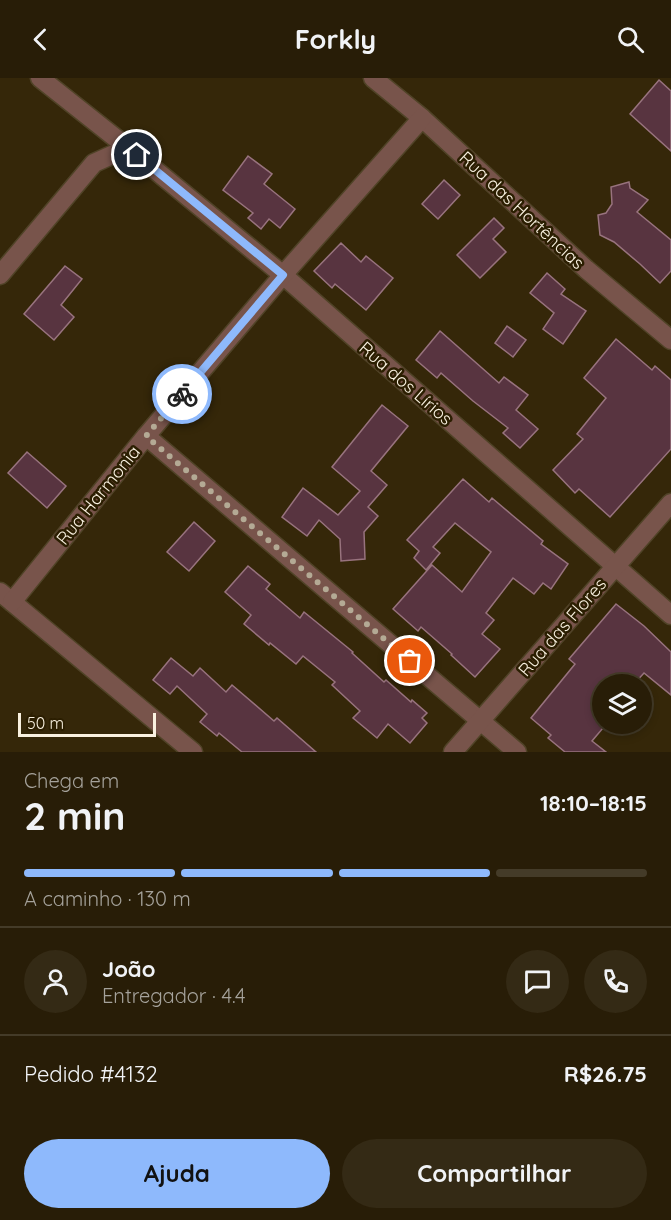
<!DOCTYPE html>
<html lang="pt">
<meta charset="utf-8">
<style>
:root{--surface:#281d07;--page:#342a15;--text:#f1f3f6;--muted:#a5a29b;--line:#443b28;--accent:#8eb9fc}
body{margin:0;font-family:Quicksand,sans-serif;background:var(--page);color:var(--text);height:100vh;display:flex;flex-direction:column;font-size:22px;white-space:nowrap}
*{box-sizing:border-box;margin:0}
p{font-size:20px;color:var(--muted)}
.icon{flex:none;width:33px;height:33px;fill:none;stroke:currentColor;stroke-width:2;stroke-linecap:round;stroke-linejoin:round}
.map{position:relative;height:674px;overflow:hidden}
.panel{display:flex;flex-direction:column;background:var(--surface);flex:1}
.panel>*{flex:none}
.fabs{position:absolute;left:592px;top:596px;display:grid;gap:12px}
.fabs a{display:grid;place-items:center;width:60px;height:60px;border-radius:50%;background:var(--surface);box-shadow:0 3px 9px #0003,0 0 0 2px var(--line);font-size:30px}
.scale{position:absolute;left:18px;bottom:15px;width:138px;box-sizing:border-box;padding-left:6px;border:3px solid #f9f1e0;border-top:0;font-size:16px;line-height:21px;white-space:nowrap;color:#f9f1e0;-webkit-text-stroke:4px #2b1e01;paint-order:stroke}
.pin{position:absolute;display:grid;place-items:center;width:51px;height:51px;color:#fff;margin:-26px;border:3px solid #fff;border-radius:50%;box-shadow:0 2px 6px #0007}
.courier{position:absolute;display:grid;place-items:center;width:60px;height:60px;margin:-30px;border:4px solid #8eb9fc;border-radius:50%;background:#fff;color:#222;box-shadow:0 2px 8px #0007}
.head em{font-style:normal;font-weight:800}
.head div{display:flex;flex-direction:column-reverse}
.head{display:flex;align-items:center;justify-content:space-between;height:102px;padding:0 24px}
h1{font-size:39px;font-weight:800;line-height:45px}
.bar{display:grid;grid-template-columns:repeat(4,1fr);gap:9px 6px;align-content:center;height:72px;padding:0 24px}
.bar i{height:8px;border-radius:4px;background:var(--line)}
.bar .selected{background:var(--accent)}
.bar p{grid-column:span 4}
.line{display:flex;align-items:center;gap:15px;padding:0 24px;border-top:2px solid var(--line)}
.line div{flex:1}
.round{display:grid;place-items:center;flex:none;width:63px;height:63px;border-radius:32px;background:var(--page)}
.action{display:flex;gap:12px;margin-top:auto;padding:12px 24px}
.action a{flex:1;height:69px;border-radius:36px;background:var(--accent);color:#111;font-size:24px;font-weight:800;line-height:69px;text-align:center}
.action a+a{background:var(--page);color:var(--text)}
header{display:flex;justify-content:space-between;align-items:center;height:78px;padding:0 24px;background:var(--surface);font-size:27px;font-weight:800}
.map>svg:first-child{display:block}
</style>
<header><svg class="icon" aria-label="back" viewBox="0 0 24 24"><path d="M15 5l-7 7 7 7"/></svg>Forkly<svg class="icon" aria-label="search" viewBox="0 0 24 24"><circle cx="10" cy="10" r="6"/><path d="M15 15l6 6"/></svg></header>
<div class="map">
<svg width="671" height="674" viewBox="0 0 671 674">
<rect width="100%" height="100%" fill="#352709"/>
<!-- building -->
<g fill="#583440" stroke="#98737e" stroke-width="1.5">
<path d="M659,2l12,11v60l-41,-37z"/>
<path d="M248,78l24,18 -8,10 31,25 -15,19 -11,-9 -8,10 -13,-11 5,-5 -30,-23z"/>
<path d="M444,102l16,15 -22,24 -16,-15z"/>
<path d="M629,104l1,6 18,12 -11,12 34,28v31l-11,12 -20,-19 -26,-22 -14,-7 -2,-20 8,-2 6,-9 -1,-17z"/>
<path d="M494,140l10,10 -11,11 13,13 -26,26 -23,-23z"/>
<path d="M341,165l20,19 5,-6 27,22 -27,32 -31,-26 -3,4 -18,-17z"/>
<path d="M65,188l17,13 -21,26 13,12 -20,23 -30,-26z"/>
<path d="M547,195l18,16 -4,5 25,17 -23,33 -20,-15 11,-16 -24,-20z"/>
<path d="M507,248l19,14 -13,17 -18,-14z"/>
<path d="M440,253l59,52 5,-6 24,18 -12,15 22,19 -18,19 -17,-15 5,-5 -35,-27 -32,-28 -4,5 -21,-18z"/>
<path d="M616,261l36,31 3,-4 16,14v69l-61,68 -31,-28 -4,4 -22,-23 30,-31 -6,-5 29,-36 -22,-20z"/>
<path d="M382,327l26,21 -37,45 16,14 -19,22 10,9 -14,16 1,27 -24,2 -1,-22 -21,-19 -12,16 -25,-19 21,-29 35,27 22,-24 -28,-24z"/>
<path d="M27,374l39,34 -19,22 -39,-35z"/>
<path d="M463,401l26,23 3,-4 20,17 31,26 -2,3 27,20 -17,25 -8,-6 -9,11 -21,-16 -27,35 8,7 -12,14 18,15 -25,28 -24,-22 1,-1 -31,-27 -3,4 -25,-22 39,-44 30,27 29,-40 -36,-29 -22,24 7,6 -14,17 -12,-12 5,-7 -12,-11z"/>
<path d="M194,444l21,19 -26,30 -22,-19z"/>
<path d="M248,488l22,18 -4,5 34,29 4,-6 49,40 -1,1 32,29 2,-2 25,22 1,-2 15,13 -5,5 5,5 -17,20 -22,-19 -11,14 -24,-20 7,-7 -28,-26 3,-3 -32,-26 -7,8 -26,-21 -1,2 -25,-21 7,-9 -26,-23z"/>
<path d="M616,526l28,22 27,26v43l-27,-22 -10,11h-31v44l-11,13 14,11h-41l-17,-14 3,-3 -20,-17 44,-54 -6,-5z"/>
<path d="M171,580l22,18 7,-8 26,24 6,-7 42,36 3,-3 39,34h-74l-23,-19 -2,3 -17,-14 7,-8 -30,-28 -7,8 -17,-14z"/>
</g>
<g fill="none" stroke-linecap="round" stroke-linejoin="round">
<!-- minor casing -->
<g stroke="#504327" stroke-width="21">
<g id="minor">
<path d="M40,0l97,77 146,120 388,340"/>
<path d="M373,0l49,40 164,151 85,71"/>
<path d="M0,197l94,-112 20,-9 23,1"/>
<path d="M146,358l371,316"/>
<path d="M0,514l193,160"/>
<path d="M12,524l134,-166 137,-161 139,-157"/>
<path d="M453,674l218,-249"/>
</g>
</g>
<!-- minor -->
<use href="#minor" stroke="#78544b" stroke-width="18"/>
</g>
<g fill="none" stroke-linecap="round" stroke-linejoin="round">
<!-- done -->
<path stroke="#b4aa95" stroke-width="6" stroke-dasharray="0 10.8" d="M182,316l-36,42 264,225"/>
<!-- route -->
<path stroke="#8eb9fc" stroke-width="8" d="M137,77l146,120 -101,119"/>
</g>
<g text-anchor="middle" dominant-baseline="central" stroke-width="5" stroke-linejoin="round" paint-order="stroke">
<!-- street labels -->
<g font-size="18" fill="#f9f1e0" stroke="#2b1e01">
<text transform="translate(522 132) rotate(43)">Rua das Hortências</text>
<text transform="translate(406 305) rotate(41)">Rua dos Lírios</text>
<text transform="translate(98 417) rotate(-51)">Rua Harmonia</text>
<text transform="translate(562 549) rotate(-49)">Rua das Flores</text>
</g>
</g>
</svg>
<div class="fabs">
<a><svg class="icon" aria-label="layers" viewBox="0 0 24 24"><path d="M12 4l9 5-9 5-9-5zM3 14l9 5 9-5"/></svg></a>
</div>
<div class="scale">50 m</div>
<div class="pin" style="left:410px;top:583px;background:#ea580c"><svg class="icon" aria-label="bag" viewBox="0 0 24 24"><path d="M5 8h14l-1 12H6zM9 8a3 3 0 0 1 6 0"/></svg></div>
<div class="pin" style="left:137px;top:77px;background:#1f2937"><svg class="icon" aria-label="home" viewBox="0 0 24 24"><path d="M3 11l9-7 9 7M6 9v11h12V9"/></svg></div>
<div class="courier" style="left:182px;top:316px"><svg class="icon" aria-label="bike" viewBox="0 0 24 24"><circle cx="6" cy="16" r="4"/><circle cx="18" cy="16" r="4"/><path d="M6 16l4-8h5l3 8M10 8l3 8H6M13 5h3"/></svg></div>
</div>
<section class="panel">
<div class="head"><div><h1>2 min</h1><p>Chega em</p></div><em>18:10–18:15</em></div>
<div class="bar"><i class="selected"></i><i class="selected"></i><i class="selected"></i><i></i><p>A caminho · 130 m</p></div>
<div class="line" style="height:108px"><a class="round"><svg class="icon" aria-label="person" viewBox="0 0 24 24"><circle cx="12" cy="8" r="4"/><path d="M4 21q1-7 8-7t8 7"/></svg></a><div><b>João</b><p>Entregador · 4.4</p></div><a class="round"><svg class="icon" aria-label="chat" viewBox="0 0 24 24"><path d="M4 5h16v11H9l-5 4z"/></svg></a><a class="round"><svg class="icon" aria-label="phone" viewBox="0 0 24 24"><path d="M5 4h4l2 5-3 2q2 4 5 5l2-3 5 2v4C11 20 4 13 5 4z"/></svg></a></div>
<div class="line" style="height:78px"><div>Pedido #4132</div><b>R$26.75</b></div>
<div class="action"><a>Ajuda</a><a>Compartilhar</a></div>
</section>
